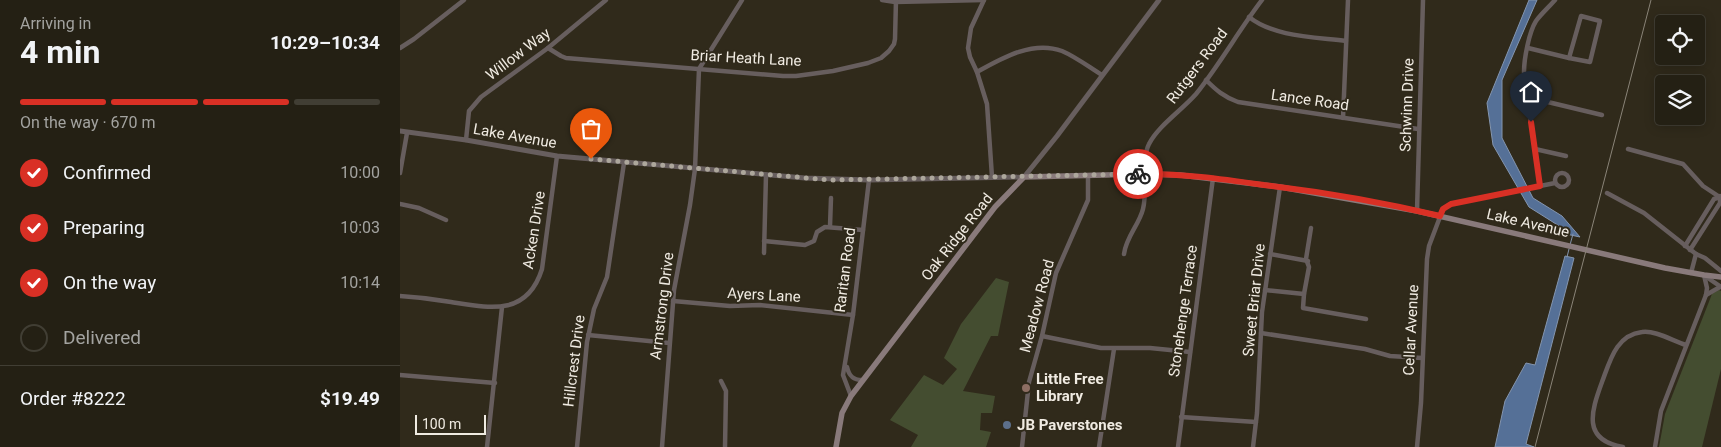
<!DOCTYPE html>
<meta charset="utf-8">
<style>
:root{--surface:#242014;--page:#302d22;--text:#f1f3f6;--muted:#a3a3a0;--line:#413e34;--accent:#d93025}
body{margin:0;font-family:Roboto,sans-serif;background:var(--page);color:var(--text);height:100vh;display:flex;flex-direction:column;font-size:19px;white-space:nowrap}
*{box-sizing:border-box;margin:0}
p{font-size:16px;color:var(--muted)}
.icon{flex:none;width:28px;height:28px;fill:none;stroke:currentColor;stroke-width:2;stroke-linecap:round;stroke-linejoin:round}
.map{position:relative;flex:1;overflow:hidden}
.panel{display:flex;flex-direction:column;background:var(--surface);width:400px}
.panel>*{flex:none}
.buttons{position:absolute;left:1255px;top:15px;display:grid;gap:10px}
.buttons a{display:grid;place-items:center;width:50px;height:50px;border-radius:5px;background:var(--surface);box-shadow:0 2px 12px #0003,0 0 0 1px var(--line);font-size:25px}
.scale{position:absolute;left:15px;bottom:12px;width:71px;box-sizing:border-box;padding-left:5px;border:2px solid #f0ebe2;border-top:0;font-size:14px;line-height:18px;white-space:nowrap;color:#f0ebe2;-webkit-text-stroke:4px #302a1b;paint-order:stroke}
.pin{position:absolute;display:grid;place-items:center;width:42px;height:42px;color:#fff;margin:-51px -21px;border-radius:50% 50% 50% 0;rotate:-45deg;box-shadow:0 0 5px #0007}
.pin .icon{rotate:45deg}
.courier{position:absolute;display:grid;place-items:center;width:50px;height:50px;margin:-25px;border:4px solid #d93025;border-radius:50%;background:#fff;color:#222;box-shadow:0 1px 6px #0007}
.summary em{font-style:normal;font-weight:700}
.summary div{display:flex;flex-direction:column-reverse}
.summary{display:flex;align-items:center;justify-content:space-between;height:85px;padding:0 20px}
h1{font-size:32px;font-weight:700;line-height:38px}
.bar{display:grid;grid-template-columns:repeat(4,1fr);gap:8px 5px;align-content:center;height:60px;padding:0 20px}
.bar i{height:6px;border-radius:4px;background:var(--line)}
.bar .current{background:var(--accent)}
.bar p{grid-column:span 4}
.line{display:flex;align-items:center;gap:12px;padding:0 20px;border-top:1px solid var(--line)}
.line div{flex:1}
ol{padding:0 20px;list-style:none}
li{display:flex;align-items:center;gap:15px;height:55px}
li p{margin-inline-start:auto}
li .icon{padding:5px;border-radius:50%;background:var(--accent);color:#fff;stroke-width:4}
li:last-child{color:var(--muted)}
li i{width:28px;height:28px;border:2px solid var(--line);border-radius:50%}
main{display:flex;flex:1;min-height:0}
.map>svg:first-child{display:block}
</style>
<main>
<section class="panel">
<div class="summary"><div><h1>4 min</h1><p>Arriving in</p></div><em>10:29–10:34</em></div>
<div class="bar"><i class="current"></i><i class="current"></i><i class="current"></i><i></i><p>On the way · 670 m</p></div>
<ol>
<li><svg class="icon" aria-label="check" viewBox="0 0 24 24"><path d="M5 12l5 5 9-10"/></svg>Confirmed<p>10:00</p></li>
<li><svg class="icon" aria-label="check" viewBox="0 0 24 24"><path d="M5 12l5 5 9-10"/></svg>Preparing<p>10:03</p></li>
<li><svg class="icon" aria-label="check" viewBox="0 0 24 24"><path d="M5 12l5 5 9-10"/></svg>On the way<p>10:14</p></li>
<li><i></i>Delivered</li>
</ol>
<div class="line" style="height:65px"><div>Order #8222</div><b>$19.49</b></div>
</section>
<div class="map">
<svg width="1321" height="447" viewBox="0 0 1321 447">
<rect width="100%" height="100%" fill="#302a1b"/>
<!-- green -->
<g fill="#444d30">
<path d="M596,278l13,4 -11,54h-7l-28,55 32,5 -3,17h-11l-1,17 11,2 -5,15h-75l7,-12 -28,-15 34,-45 19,10 14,-16 -13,-11 17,-34z"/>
<path d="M1319,290l2,1v78l-19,78h-43l6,-33 47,-120z"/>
</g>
<!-- water -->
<g fill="#557097" stroke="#8495ae">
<path d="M1129,0h8l-35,80v58l31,60 29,18 18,21 -14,-3 -2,-5 -35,-22 -36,-62 -6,-42z"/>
<path d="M1165,256l9,2 -48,186 8,3h-39l10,-46 21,-38 9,2z"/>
</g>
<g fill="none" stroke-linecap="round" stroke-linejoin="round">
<!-- stream -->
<g stroke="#8495ae" stroke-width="1">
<path d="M1170,245l3,-11"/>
<path d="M1167,257l2,-8"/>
</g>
<!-- minor -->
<g stroke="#675e5e" stroke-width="4.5">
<path d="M482,0l13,2 89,-2"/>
<path d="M584,0l-13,28 -3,20 2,9 7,15 10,32 5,73"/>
<path d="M1181,16l19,5 -10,41 -21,-4z"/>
<path d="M849,17c25,20 66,20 97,24"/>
<path d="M0,48l14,-9 50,-39"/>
<path d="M148,48l13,8 5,2 217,18h13l37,-5 35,-8 13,-5 8,-7 5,-7 1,-5 1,-39"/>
<path d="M1128,48l41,10"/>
<path d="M577,72c25,-14 56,-32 85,-21 14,6 27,16 40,24"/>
<path d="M806,80c10,10 18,17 32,22l180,27"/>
<path d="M1127,97l75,18"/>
<path d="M943,118l5,-118"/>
<path d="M66,140l3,-29 12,-14 67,-49 58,-48"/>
<path d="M1135,149l31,7"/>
<path d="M1228,149l55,15 20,22 18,12"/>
<circle cx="1162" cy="180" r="7"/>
<path d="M0,173l7,-40"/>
<path d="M1140,186l-16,-114c0,-13 5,-40 12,-51 5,-7 13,-14 19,-21"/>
<path d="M1207,193l37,20 52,41 9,4 16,13"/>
<path d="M0,204l19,4 27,12"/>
<path d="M1017,211l6,-211"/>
<path d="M430,226l1,-28"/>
<path d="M911,228l-5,31 3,8 -5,27 -1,14 63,11"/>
<path d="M364,241l41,4 9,-4 3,-9 8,-5 38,3"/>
<path d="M1285,246l29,-47 6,-2"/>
<path d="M1290,250l30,-47v-7"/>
<path d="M364,253l2,-78"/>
<path d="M724,254c2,-17 15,-29 19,-45 5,-19 -2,-50 6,-65 9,-18 33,-34 47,-50 24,-30 43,-64 66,-94"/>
<path d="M870,254l38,7"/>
<path d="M1291,273l5,-19"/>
<path d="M1305,276l16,11"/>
<path d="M865,290l39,4"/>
<path d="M1306,295l14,-8"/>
<path d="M0,296c17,1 34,3 51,6 38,6 76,15 91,-33l15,-113"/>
<path d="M273,301l57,5 30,-1 93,10"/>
<path d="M861,333l104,16 25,7 32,2"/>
<path d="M188,335l81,8"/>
<path d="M642,336l59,12h49l40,4"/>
<path d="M447,367c2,9 6,13 15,13"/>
<path d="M0,375l95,8"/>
<path d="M321,381l5,10 -1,56"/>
<path d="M451,396l-8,-21 10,-60 16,-135"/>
<path d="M781,417l75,5"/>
<path d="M87,447l15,-140"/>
<path d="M177,447l10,-105 7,-33 13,-32 17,-114"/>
<path d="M262,447l12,-157 16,-85 5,-36 4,-100 43,-69"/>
<path d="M622,447l7,-65 13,-46 14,-63 32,-73v-24"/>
<path d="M699,447l15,-98"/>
<path d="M778,447l35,-269"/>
<path d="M853,447l4,-34 5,-101 18,-125"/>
<path d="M1017,447l4,-44 6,-144 2,-13 14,-37 8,-5 104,-21"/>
<path d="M1223,447c-41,-7 -32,-35 -21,-65 8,-21 14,-47 40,-50 13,-2 31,9 44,13"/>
<path d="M1255,447l6,-36 45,-116 1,-7 -3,-13"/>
</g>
<!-- tertiary -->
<path stroke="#675e5e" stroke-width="5" d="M0,131l66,9 91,16 248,22 64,2 155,-3 33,-41 102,-136"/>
<!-- secondary -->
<path stroke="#897a7b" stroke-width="5.5" d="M436,447l6,-34 9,-17 144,-189 29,-30 122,-3 34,1 100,12 137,24 248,57 39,7 17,2"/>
<!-- rail -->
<path stroke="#8a8478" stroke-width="1" d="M1135,447l116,-447"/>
</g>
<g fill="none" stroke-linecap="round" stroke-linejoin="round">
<!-- done -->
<path stroke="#ada79c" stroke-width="5" stroke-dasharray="0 9" d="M191,159l239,21 308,-6"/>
<!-- route -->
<path stroke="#d93025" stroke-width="6" d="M738,174c42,-1 84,5 126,11 59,7 118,17 176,31l3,-7 8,-5 89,-18 -9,-64"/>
</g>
<!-- markers -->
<circle fill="#8d6e63" stroke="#302a1b" stroke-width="2" cx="626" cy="388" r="5"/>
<circle fill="#5c6f8a" stroke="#302a1b" stroke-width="2" cx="607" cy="425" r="5"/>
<g text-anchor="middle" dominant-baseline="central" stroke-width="4" stroke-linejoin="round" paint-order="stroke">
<!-- street labels -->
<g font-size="15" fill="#f0ebe2" stroke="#302a1b">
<text transform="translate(118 54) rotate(-37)">Willow Way</text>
<text transform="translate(346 58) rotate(3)">Briar Heath Lane</text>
<text transform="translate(797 66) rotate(-53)">Rutgers Road</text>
<text transform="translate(910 100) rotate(8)">Lance Road</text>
<text transform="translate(1007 105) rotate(-88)">Schwinn Drive</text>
<text transform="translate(115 136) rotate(10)">Lake Avenue</text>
<text transform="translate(1128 223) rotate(13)">Lake Avenue</text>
<text transform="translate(134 230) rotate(-81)">Acken Drive</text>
<text transform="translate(557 237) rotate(-52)">Oak Ridge Road</text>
<text transform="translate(445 270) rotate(-83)">Raritan Road</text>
<text transform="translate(364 295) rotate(3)">Ayers Lane</text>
<text transform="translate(854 300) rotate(-84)">Sweet Briar Drive</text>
<text transform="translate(262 306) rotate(-83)">Armstrong Drive</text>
<text transform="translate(637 306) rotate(-75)">Meadow Road</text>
<text transform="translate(783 311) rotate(-82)">Stonehenge Terrace</text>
<text transform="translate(1011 330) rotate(-87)">Cellar Avenue</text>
<text transform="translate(174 361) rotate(-83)">Hillcrest Drive</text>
</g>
<!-- poi labels -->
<g font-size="15" font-weight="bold" fill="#f0ebe2" stroke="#302a1b" text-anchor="start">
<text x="636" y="379">Little Free<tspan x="636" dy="17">Library</tspan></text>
<text x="617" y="425">JB Paverstones</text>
</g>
</g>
</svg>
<div class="buttons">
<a><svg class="icon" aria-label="locate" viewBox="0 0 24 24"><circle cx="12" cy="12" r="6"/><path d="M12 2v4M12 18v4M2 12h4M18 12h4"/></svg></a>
<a><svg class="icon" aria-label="layers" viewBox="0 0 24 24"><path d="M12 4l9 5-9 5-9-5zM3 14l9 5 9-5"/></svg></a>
</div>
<div class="scale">100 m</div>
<div class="pin" style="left:191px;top:159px;background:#ea580c"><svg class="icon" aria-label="bag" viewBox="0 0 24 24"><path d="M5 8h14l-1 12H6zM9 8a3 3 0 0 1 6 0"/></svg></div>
<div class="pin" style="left:1131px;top:122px;background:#1f2937"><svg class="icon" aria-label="home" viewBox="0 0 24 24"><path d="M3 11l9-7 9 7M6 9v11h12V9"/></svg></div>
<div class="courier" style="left:738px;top:174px"><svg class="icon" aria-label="bike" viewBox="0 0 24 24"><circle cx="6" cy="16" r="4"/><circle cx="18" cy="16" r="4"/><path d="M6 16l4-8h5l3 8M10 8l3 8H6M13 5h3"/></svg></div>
</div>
</main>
